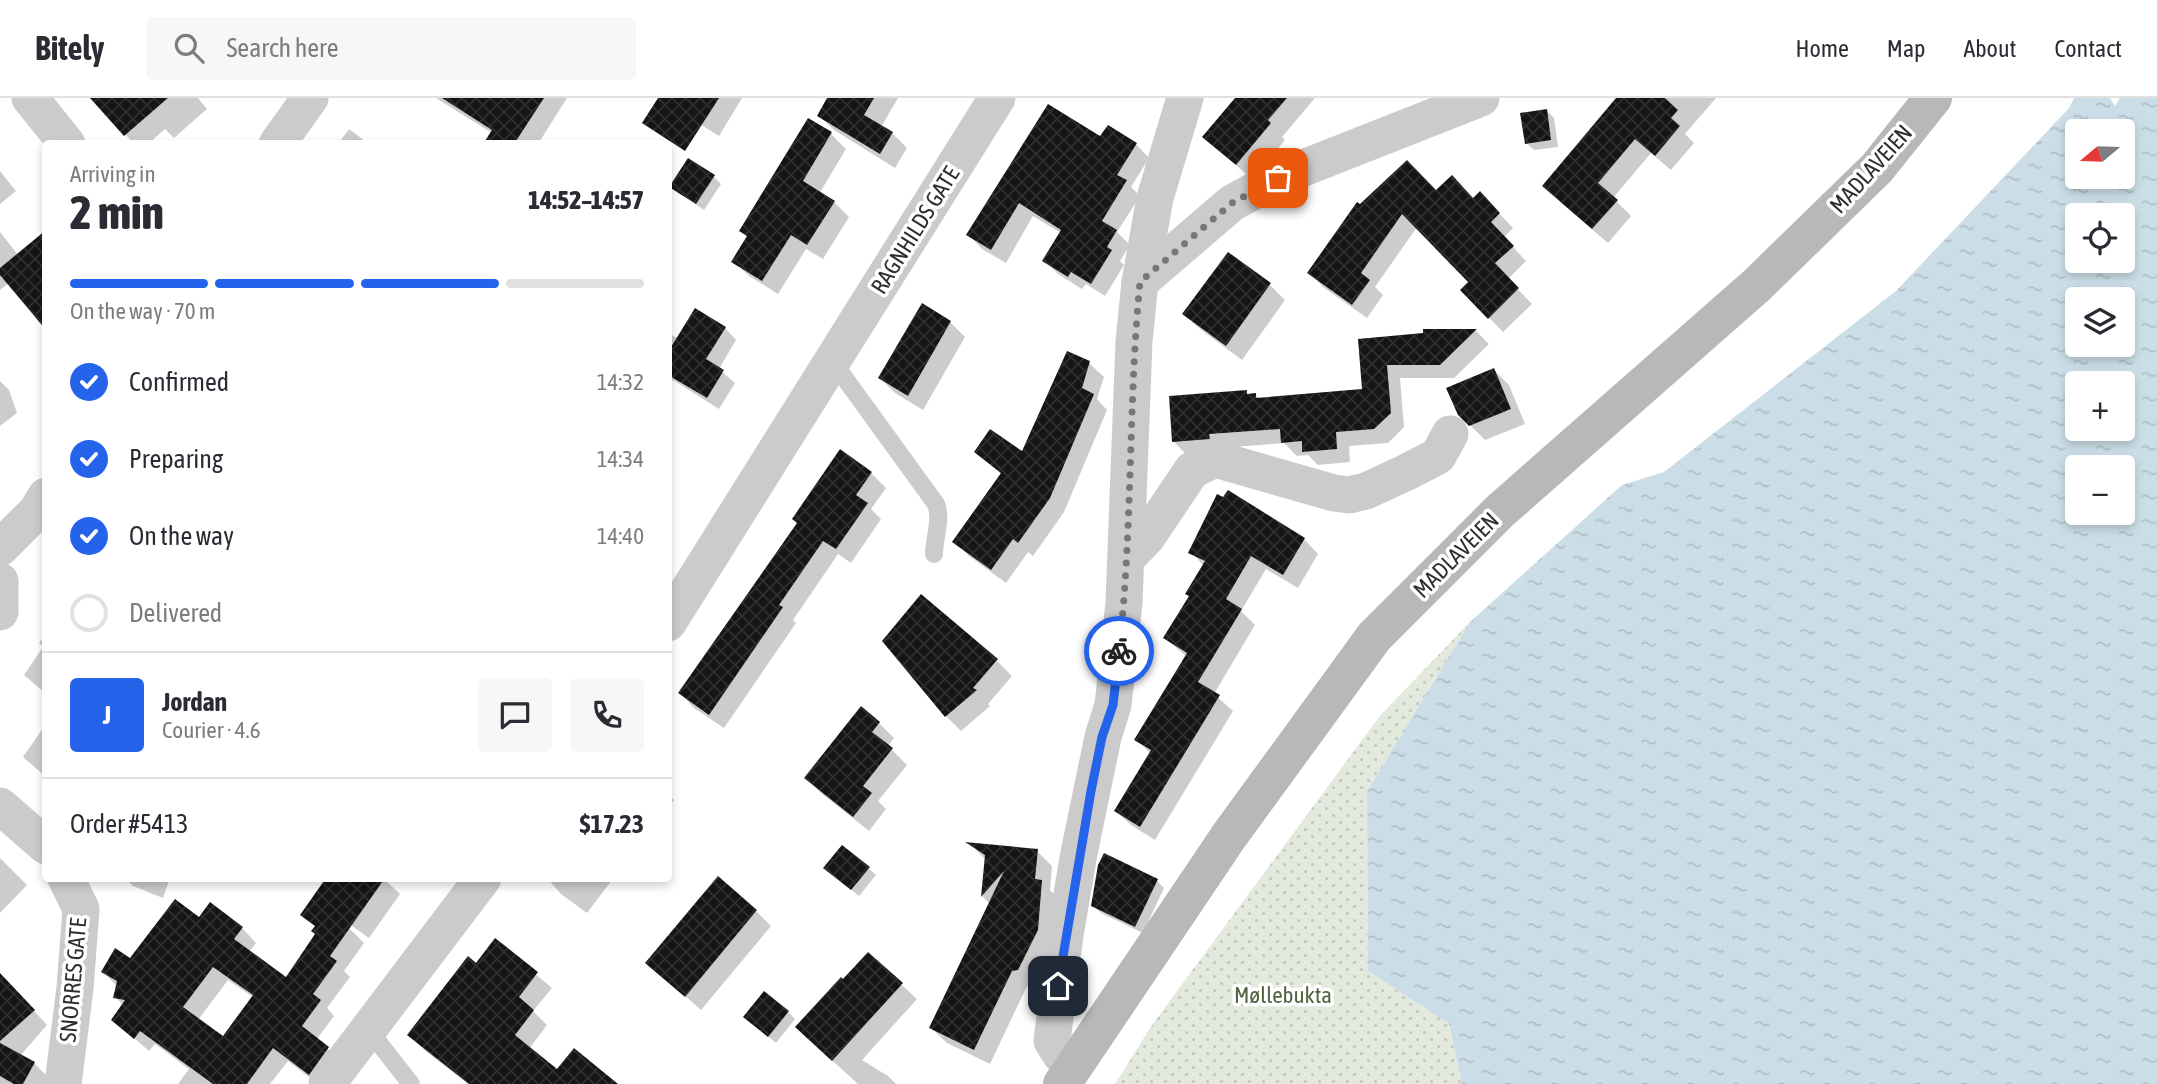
<!DOCTYPE html>
<meta charset="utf-8">
<style>
:root{--surface:#fff;--page:#f7f7f7;--text:#2b2b33;--muted:#7c7c81;--line:#e1e1e2;--accent:#2563eb}
body{margin:0;font-family:"Asap Condensed",sans-serif;background:var(--page);color:var(--text);height:100vh;display:flex;flex-direction:column;font-size:26px;white-space:nowrap}
*{box-sizing:border-box;margin:0}
p{font-size:23px;color:var(--muted)}
.icon{flex:none;width:38px;height:38px;fill:none;stroke:currentColor;stroke-width:2;stroke-linecap:round;stroke-linejoin:round}
.map{position:relative;flex:1;overflow:hidden}
.drawer{position:absolute;left:42px;top:42px;width:630px;height:742px;display:flex;flex-direction:column;background:var(--surface);border-radius:7px;box-shadow:0 4px 10px #0003}
.drawer>*{flex:none}
.needle{width:46px;rotate:251deg}
.fabs{position:absolute;left:2065px;top:21px;display:grid;gap:14px}
.fabs a{display:grid;place-items:center;width:70px;height:70px;border-radius:7px;background:var(--surface);box-shadow:0 4px 10px #0003;font-size:35px}
.pin{position:absolute;display:grid;place-items:center;width:60px;height:60px;color:#fff;margin:-30px;border-radius:14px;box-shadow:0 4px 10px #0006}
.courier{position:absolute;display:grid;place-items:center;width:70px;height:70px;margin:-35px;border:5px solid #2563eb;border-radius:50%;background:#fff;color:#222;box-shadow:0 2px 9px #0007}
.headline em{font-style:normal;font-weight:800}
.headline div{display:flex;flex-direction:column-reverse}
.headline{display:flex;align-items:center;justify-content:space-between;height:119px;padding:0 28px}
h1{font-size:46px;font-weight:800;line-height:52px}
.bar{display:grid;grid-template-columns:repeat(4,1fr);gap:10px 7px;align-content:center;height:84px;padding:0 28px}
.bar i{height:9px;border-radius:5px;background:var(--line)}
.bar .active{background:var(--accent)}
.bar p{grid-column:span 4}
.line{display:flex;align-items:center;gap:18px;padding:0 28px;border-top:2px solid var(--line)}
.line div{flex:1}
.round{display:grid;place-items:center;flex:none;width:74px;height:74px;border-radius:7px;background:var(--page)}
ol{padding:0 28px;list-style:none}
li{display:flex;align-items:center;gap:21px;height:77px}
li p{margin-inline-start:auto}
li .icon{padding:7px;border-radius:50%;background:var(--accent);color:#fff;stroke-width:4}
li:last-child{color:var(--muted)}
li i{width:38px;height:38px;border:4px solid var(--line);border-radius:50%}
header{display:flex;align-items:center;gap:42px;box-sizing:border-box;height:98px;padding:0 35px;background:var(--surface);border-bottom:2px solid var(--line)}
header strong{font-size:33px}
nav{display:flex;gap:38px;margin-inline-start:auto;font-size:24px}
.search{width:490px;height:63px;background:var(--page);display:flex;align-items:center;gap:18px;box-sizing:border-box;padding:0 24px;border-radius:7px;color:var(--muted);font-size:26px}
.map>svg:first-child{display:block}
</style>
<header>
<strong>Bitely</strong>
<div class="search"><svg class="icon" aria-label="search" viewBox="0 0 24 24"><circle cx="10" cy="10" r="6"/><path d="M15 15l6 6"/></svg>Search here</div>
<nav><a>Home</a><a>Map</a><a>About</a><a>Contact</a></nav>
</header>
<div class="map">
<svg width="2157" height="986" viewBox="0 0 2157 986">
<defs>
<pattern id="park-dots" width="8" height="8" patternUnits="userSpaceOnUse" patternTransform="scale(1.75)"><rect width="8" height="8" fill="#e4e9dd"/><path d="M2 2h.1M6 6h.1" fill="none" stroke="#c4c8be" stroke-width="1.8" stroke-linecap="round"/></pattern>
<pattern id="water-ripples" width="26" height="14" patternUnits="userSpaceOnUse" patternTransform="scale(1.75)"><rect width="26" height="14" fill="#cbdee7"/><path d="M2 4q2-2 4 0t4 0M15 11q2-2 4 0t4 0" fill="none" stroke="#afbfc6"/></pattern>
<pattern id="building-cross-hatch" width="8" height="8" patternUnits="userSpaceOnUse" patternTransform="scale(1.75)"><rect width="8" height="8" fill="#151515"/><path d="M0 0l8 8M0 8l8-8" fill="none" stroke="#2f2f2f"/></pattern>
</defs>
<rect width="100%" height="100%" fill="#fff"/>
<!-- park -->
<path fill="url(#park-dots)" d="M1470,524l-103,169 1,180 81,53 13,60h-347l37,-59 227,-308z"/>
<!-- water -->
<path fill="url(#water-ripples)" fill-rule="evenodd" d="M2074,0h36l5,8 5,-8h37v986h-695l-13,-60 -81,-53 -1,-180 103,-169 152,-137 42,-13 232,-181 173,-183zM2077,33h46v46h-46zM2077,117h46v46h-46zM2077,201h46v46h-46zM2077,285h46v46h-46zM2077,369h46v46h-46z"/>
<!-- shadow -->
<g fill="#0003" fill-rule="evenodd">
<path d="M105,0h93l9,11 -33,29 -9,-9 -17,15h-14l-36,-40z"/>
<path d="M436,0h131l-29,46h-53l7,-11z"/>
<path d="M666,0h76l-23,38 -42,-26z"/>
<path d="M830,0h68l-17,29 11,6 15,15 -12,20 -61,-38 -15,-15z"/>
<path d="M1235,0h80l-33,39 3,3 -33,39 -32,-28z"/>
<path d="M1619,0h97l-31,36 9,9 -23,27 -20,-17 -38,45 18,18 -23,27 -49,-42z"/>
<path d="M1547,13l7,7 4,29 -24,3 -8,-7z"/>
<path d="M809,22l22,14 15,15 -27,45 15,8 15,15 -26,42 -17,-10 -28,45 -29,-18 -15,-15 14,-23 -7,-7z"/>
<path d="M349,31l20,15h-31z"/>
<path d="M1101,41l35,5 13,14 -18,29 9,9 -23,36 13,13 -10,16 4,4 -19,31 -19,-12 -4,5 -24,-15 -14,-14 17,-27 -28,-17 -27,47 -24,-14 -13,-14z"/>
<path d="M0,73l16,20 -16,13z"/>
<path d="M714,79l7,7 -17,26 -33,-23z"/>
<path d="M1437,95l36,6 11,-1 29,30 -9,9 22,24 -18,18 24,25 -29,28 -41,-42 9,-8 -54,-55 -42,60 8,8 -16,23 -44,-31 -14,-15 49,-67z"/>
<path d="M0,134l18,23 -9,28 -9,7z"/>
<path d="M1228,156l42,31 15,15 -43,60 -42,-31 -16,-15z"/>
<path d="M950,224l15,15 -42,73 -28,-17 -15,-15z"/>
<path d="M725,230l11,12 -17,29 16,14 -16,26 -46,-29 -5,7v-54l11,6z"/>
<path d="M1425,232l51,1 13,13 -35,34h-54l4,49 -16,16 -39,3 1,16 -32,3 -10,-10 -11,1 -13,-13 -62,5 -34,8 -14,-14 72,-50 3,3h6l5,4 103,-8 -3,-51 65,-5z"/>
<path d="M1089,265l15,14 -7,22 10,11 -43,102 -31,44 -5,-4 -22,31 -37,-27 -14,-14 47,-67 -26,-23 47,2z"/>
<path d="M1494,272l15,15 16,39 -40,16 -26,-26z"/>
<path d="M0,283l9,9 8,23 -17,13z"/>
<path d="M840,354l31,21 15,15 -15,21 10,10 -30,44 -13,-9 -45,66 3,3 -72,105 -30,-20 -14,-15 119,-169z"/>
<path d="M1304,441l14,15 -20,34 -32,-19 -25,42 14,14 -41,69 19,17 -78,129 -24,-15 -15,-14 35,-57 -14,-14 50,-83 -22,-19 25,-41 14,-31 -13,-14z"/>
<path d="M46,535v61l-22,-19 19,-28 -4,-4z"/>
<path d="M997,563l15,15 -24,28 2,2 -29,25 -15,-15z"/>
<path d="M879,625l15,15 -6,8 19,19 -29,36 8,8 -17,22 -48,-38 -15,-15z"/>
<path d="M46,626v53l-23,-20z"/>
<path d="M668,696l6,6 -6,8z"/>
<path d="M970,746l67,7 15,15 -2,24 7,7 -5,48 -19,39 -6,2 -37,78 -43,-21 -16,-15 59,-124 -7,-7 3,-37z"/>
<path d="M0,760l27,27 -27,28z"/>
<path d="M868,770l8,7 -17,21 -26,-21z"/>
<path d="M170,780l-7,20 -30,-12 -7,-7z"/>
<path d="M383,780l17,16 -31,44 -38,-27z"/>
<path d="M547,780h70l-2,4 -3,-2 -25,33 -26,-19z"/>
<path d="M1157,783l7,7 -21,45 -42,-20 -8,-8z"/>
<path d="M756,813l15,15 -70,84 -53,-47z"/>
<path d="M199,821l43,9 14,15 -7,9 37,27 41,-59 23,9 14,14 -20,28 6,6 -23,31 7,8 -17,23 25,23 -24,22 -30,-23 -18,23h-92l11,-15 -34,-25 -6,7 -36,-31 10,-15 -8,-8 2,-11 -14,-14 28,-11zM228,882l25,17 -30,42 -25,-19z"/>
<path d="M496,843l56,47 -19,23 14,14 -18,24 29,22 54,13h-144l-45,-35 -14,-15 67,-69z"/>
<path d="M868,856l49,45 -55,61 26,16 8,8h-38l-46,-42 32,-60z"/>
<path d="M0,890l22,10 25,27 -27,31 14,7 14,14 -3,7h-45z"/>
<path d="M788,914l7,7 -19,24 -23,-19z"/>
</g>
<!-- building -->
<g fill="url(#building-cross-hatch)" fill-rule="evenodd">
<path d="M90,0h78l-44,38z"/>
<path d="M442,0h102l-30,46h-31l9,-14z"/>
<path d="M658,0h61l-34,53 -43,-28z"/>
<path d="M827,0h47l-10,17 29,17 -13,22 -63,-38z"/>
<path d="M1235,0h52l-19,22 3,3 -35,42 -34,-28z"/>
<path d="M1616,0h49l13,12 -7,8 9,8 -25,30 -20,-17 -37,44 20,17 -26,29 -50,-43z"/>
<path d="M1048,6l52,32 8,-11 29,18 -20,32 10,5 -25,41 15,9 -10,17 5,3 -21,34 -20,-12 -3,5 -26,-16 19,-31 -42,-27 -28,47 -25,-15z"/>
<path d="M1547,11l4,31 -26,4 -5,-31z"/>
<path d="M808,20l24,14 -29,49 32,20 -28,44 -16,-10 -29,46 -31,-19 16,-26 -8,-5z"/>
<path d="M688,60l27,17 -19,29 -27,-17z"/>
<path d="M1407,62l29,30 16,-15 21,23 7,-7 20,22 -9,9 23,24 -19,17 24,25 -31,31 -28,-29 8,-8 -66,-68 -41,59 9,7 -18,25 -45,-32 50,-71 3,2z"/>
<path d="M46,132v100l-46,-55v-7z"/>
<path d="M1228,154l43,31 -45,63 -44,-32z"/>
<path d="M922,205l29,18 -43,75 -30,-18z"/>
<path d="M695,210l31,19 -20,32 18,11 -17,28 -39,-23v-23z"/>
<path d="M1423,231h54l-37,36h-53l4,48 -17,16 -38,3 1,17 -35,3v-11l-21,2 -1,-14 -71,5 1,5 -38,3 -3,-46 78,-6v4l9,-1v5l106,-9 -4,-50 65,-6z"/>
<path d="M1067,253l23,10 -8,27 12,6 -44,104 -32,45 -5,-4 -22,31 -39,-28 49,-69 -27,-21 16,-23 32,22z"/>
<path d="M1494,270l17,41 -42,17 -11,-11 -12,-27z"/>
<path d="M840,351l32,23 -16,23 12,8 -32,46 -13,-8 -44,64 4,2 -74,108 -31,-22 119,-170 -5,-4z"/>
<path d="M1228,392l77,48 -22,37 -32,-19 -25,43 16,10 -44,73 22,13 -80,132 -26,-16 37,-61 -17,-10 53,-87 -24,-15 26,-42 -4,-2 20,-33 -17,-8 29,-59 6,3z"/>
<path d="M921,496l77,65 -25,29 4,2 -32,27 -63,-76z"/>
<path d="M861,608l19,16 -8,10 21,16 -30,38 9,7 -19,24 -49,-39z"/>
<path d="M965,744l73,7 -3,30 7,1 -4,50 -20,40 -6,1 -38,79 -45,-22 75,-157 -23,26 4,-42z"/>
<path d="M842,747l28,22 -19,23 -28,-22z"/>
<path d="M1104,755l54,26 -23,48 -44,-21 7,-41z"/>
<path d="M718,778l39,34 -72,87 -40,-34z"/>
<path d="M326,780h59l-55,78 7,5 -24,33 8,6 -19,26 27,21 -20,28 -36,-27 -26,36h-34l-73,-53 -6,8 -23,-19 14,-20 -12,-2 4,-17 -16,-9 14,-24 15,10 45,-59 24,18 11,-15 33,25 -9,12 52,38 29,-43 -4,-3 4,-5 -15,-11zM213,869l40,28 -30,41 -40,-29z"/>
<path d="M495,840l43,34 -19,25 15,13 -19,25 42,34 17,-21 44,36h-149l-62,-49 61,-79 8,7z"/>
<path d="M868,854l35,31 -71,78 -37,-34 46,-50 2,2z"/>
<path d="M0,875l35,37 -35,31z"/>
<path d="M764,893l25,20 -21,26 -25,-20z"/>
<path d="M0,945l35,19 -12,22h-9l-14,-8z"/>
</g>
<g fill="none" stroke-linecap="round" stroke-linejoin="round">
<!-- lane -->
<g stroke="#cbcbcb" stroke-width="18">
<path d="M833,264l103,142c6,16 -2,34 -2,50"/>
<path d="M368,931l43,55"/>
</g>
<!-- street -->
<g stroke="#cbcbcb" stroke-width="37">
<path d="M30,0l37,46"/>
<path d="M277,46l33,-46"/>
<path d="M1140,184l92,-79 46,-25 203,-80"/>
<path d="M0,450l37,-37 9,-15"/>
<path d="M1126,461l21,-22 45,-67 23,-11 119,34 15,2 17,-4 39,-18 33,-17 12,-22"/>
<path d="M0,483v31"/>
<path d="M668,525l329,-525"/>
<path d="M0,708l46,40"/>
<path d="M1076,965l-15,-8 -9,-14 13,-106 14,-82 24,-116 10,-32 11,-102 10,-262 6,-59 15,-84 30,-100"/>
<path d="M63,986l12,-96 6,-79 -15,-31"/>
<path d="M327,986l156,-206"/>
</g>
<!-- secondary -->
<path stroke="#b8b8b8" stroke-width="38" d="M1062,986l167,-248 145,-199 126,-126 257,-226 120,-117 56,-70"/>
</g>
<g fill="none" stroke-linecap="round" stroke-linejoin="round">
<!-- done -->
<path stroke="#777" stroke-width="7" stroke-dasharray="0 12.6" d="M1119,553c14,-123 9,-247 21,-369l92,-79 46,-25"/>
<!-- route -->
<path stroke="#2563eb" stroke-width="9" d="M1058,888l33,-195 11,-54 11,-32 6,-54"/>
</g>
<g text-anchor="middle" dominant-baseline="central" stroke-width="7" stroke-linejoin="round" paint-order="stroke">
<!-- street labels -->
<g font-size="23" fill="#2e2e2e" stroke="#fff">
<text transform="translate(1871 71) rotate(-48)">MADLAVEIEN</text>
<text transform="translate(915 132) rotate(-58)">RAGNHILDS GATE</text>
<text transform="translate(1456 457) rotate(-45)">MADLAVEIEN</text>
<text transform="translate(73 882) rotate(-85)">SNORRES GATE</text>
</g>
<!-- park labels -->
<g font-size="23" fill="#536440" stroke="#fff">
<text x="1283" y="897">Møllebukta</text>
</g>
</g>
</svg>
<div class="fabs">
<a><svg class="needle" viewBox="-14 -14 28 28"><path d="M0-13l5 13h-10z" fill="#e53935"/><path d="M0 13l5-13h-10z" fill="#7c7c81"/></svg></a>
<a><svg class="icon" aria-label="locate" viewBox="0 0 24 24"><circle cx="12" cy="12" r="6"/><path d="M12 2v4M12 18v4M2 12h4M18 12h4"/></svg></a>
<a><svg class="icon" aria-label="layers" viewBox="0 0 24 24"><path d="M12 4l9 5-9 5-9-5zM3 14l9 5 9-5"/></svg></a>
<a>+</a>
<a>−</a>
</div>
<div class="pin" style="left:1278px;top:80px;background:#ea580c"><svg class="icon" aria-label="bag" viewBox="0 0 24 24"><path d="M5 8h14l-1 12H6zM9 8a3 3 0 0 1 6 0"/></svg></div>
<div class="pin" style="left:1058px;top:888px;background:#1f2937"><svg class="icon" aria-label="home" viewBox="0 0 24 24"><path d="M3 11l9-7 9 7M6 9v11h12V9"/></svg></div>
<div class="courier" style="left:1119px;top:553px"><svg class="icon" aria-label="bike" viewBox="0 0 24 24"><circle cx="6" cy="16" r="4"/><circle cx="18" cy="16" r="4"/><path d="M6 16l4-8h5l3 8M10 8l3 8H6M13 5h3"/></svg></div>
<section class="drawer">
<div class="headline"><div><h1>2 min</h1><p>Arriving in</p></div><em>14:52–14:57</em></div>
<div class="bar"><i class="active"></i><i class="active"></i><i class="active"></i><i></i><p>On the way · 70 m</p></div>
<ol>
<li><svg class="icon" aria-label="check" viewBox="0 0 24 24"><path d="M5 12l5 5 9-10"/></svg>Confirmed<p>14:32</p></li>
<li><svg class="icon" aria-label="check" viewBox="0 0 24 24"><path d="M5 12l5 5 9-10"/></svg>Preparing<p>14:34</p></li>
<li><svg class="icon" aria-label="check" viewBox="0 0 24 24"><path d="M5 12l5 5 9-10"/></svg>On the way<p>14:40</p></li>
<li><i></i>Delivered</li>
</ol>
<div class="line" style="height:126px"><b class="round" style="background:var(--accent);color:#fff">J</b><div><b>Jordan</b><p>Courier · 4.6</p></div><a class="round"><svg class="icon" aria-label="chat" viewBox="0 0 24 24"><path d="M4 5h16v11H9l-5 4z"/></svg></a><a class="round"><svg class="icon" aria-label="phone" viewBox="0 0 24 24"><path d="M5 4h4l2 5-3 2q2 4 5 5l2-3 5 2v4C11 20 4 13 5 4z"/></svg></a></div>
<div class="line" style="height:91px"><div>Order #5413</div><b>$17.23</b></div>
</section>
</div>
